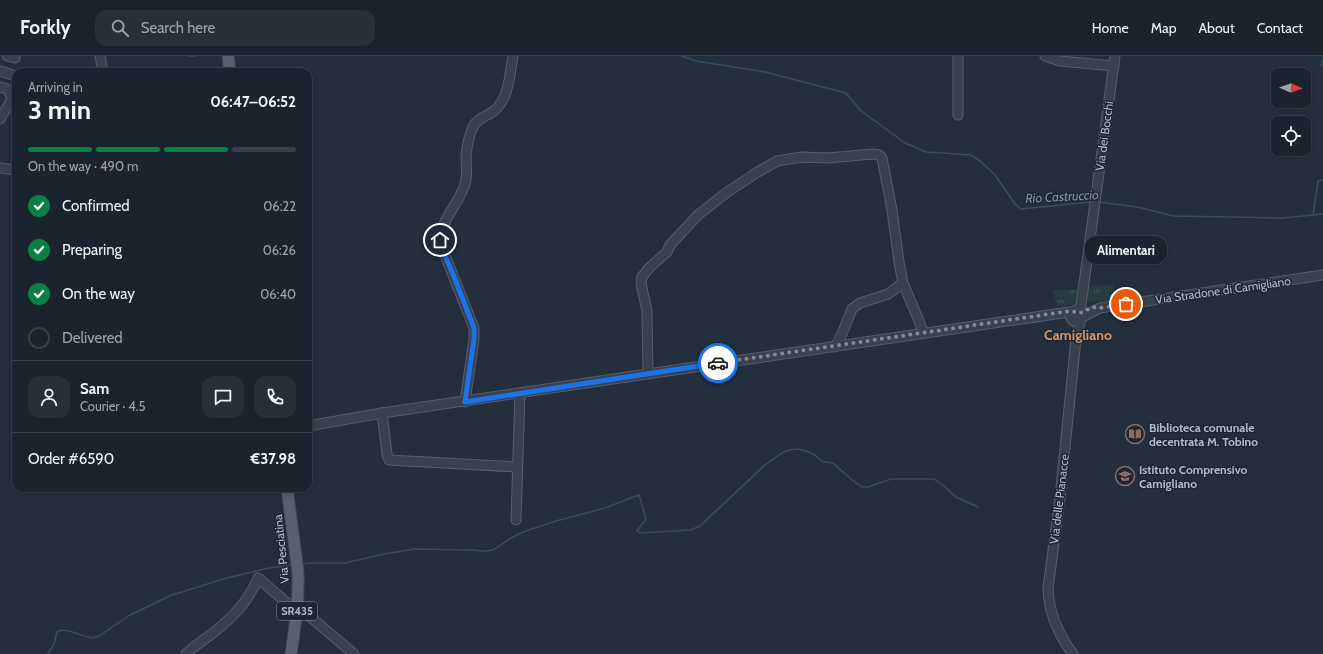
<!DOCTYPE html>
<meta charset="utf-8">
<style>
:root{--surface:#1b232e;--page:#282f3a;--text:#f1f3f6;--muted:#a0a4aa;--line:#39404a;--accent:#0b8043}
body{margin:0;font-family:Cabin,sans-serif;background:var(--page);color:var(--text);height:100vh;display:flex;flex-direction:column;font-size:15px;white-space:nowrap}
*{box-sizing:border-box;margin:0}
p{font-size:13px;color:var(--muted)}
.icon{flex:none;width:22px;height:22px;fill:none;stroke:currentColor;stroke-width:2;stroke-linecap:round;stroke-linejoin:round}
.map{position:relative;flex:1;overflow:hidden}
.details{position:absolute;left:12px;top:12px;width:300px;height:424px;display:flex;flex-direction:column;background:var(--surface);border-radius:12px;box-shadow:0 2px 6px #0003,0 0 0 1px var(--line)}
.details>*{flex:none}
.needle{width:26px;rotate:92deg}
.buttons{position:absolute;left:1271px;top:12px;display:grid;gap:8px}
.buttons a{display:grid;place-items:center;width:40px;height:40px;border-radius:8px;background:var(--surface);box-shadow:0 2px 6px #0003,0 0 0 1px var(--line);font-size:20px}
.pin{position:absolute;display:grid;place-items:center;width:34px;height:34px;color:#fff;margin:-17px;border:2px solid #fff;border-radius:50%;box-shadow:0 1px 4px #0007}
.courier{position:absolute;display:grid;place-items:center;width:40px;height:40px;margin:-20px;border:3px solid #1a73e8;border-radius:50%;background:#fff;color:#222;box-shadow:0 1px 5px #0007}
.bubble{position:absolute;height:28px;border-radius:12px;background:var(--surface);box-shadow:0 2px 6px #0003,0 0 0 1px var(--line);font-size:13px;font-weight:800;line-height:28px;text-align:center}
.summary em{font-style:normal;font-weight:800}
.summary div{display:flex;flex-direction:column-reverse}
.summary{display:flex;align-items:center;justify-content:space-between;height:68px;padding:0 16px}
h1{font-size:26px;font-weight:800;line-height:30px}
.bar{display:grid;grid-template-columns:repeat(4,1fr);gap:6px 4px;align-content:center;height:48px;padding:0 16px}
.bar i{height:5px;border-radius:3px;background:var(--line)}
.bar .active{background:var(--accent)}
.bar p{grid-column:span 4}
.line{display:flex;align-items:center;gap:10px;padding:0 16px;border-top:1px solid var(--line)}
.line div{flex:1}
.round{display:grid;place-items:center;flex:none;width:42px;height:42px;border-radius:12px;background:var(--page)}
ol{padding:0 16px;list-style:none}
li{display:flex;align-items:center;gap:12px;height:44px}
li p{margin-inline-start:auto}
li .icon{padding:4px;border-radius:50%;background:var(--accent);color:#fff;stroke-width:4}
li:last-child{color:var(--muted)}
li i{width:22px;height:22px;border:2px solid var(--line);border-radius:50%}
header{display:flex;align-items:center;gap:24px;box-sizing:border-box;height:56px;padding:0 20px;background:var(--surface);border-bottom:1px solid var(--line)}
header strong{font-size:19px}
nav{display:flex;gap:22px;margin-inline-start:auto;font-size:14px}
.search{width:280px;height:36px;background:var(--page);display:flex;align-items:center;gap:10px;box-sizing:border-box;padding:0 14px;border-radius:12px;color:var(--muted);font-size:15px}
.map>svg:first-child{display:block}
</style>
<header>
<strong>Forkly</strong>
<div class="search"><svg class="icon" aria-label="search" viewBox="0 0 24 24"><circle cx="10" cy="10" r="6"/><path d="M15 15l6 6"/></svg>Search here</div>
<nav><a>Home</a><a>Map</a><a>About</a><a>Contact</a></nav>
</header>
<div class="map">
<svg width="1323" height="598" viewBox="0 0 1323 598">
<defs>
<pattern id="grass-tufts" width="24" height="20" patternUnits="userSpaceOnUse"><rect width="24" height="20" fill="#263c3f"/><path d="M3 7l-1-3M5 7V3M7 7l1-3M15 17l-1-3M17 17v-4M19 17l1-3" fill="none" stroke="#435659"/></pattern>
</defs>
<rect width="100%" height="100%" fill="#242f3e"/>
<!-- grass -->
<g fill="url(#grass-tufts)">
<path d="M1115,228l-4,17 -18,1 -5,-2 -2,-7v-7l7,1 1,-1z"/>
<path d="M1053,234h24l2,2 -1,12 -21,2z"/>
</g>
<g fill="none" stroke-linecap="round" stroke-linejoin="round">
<!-- stream -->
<g stroke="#394c67" stroke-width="1.5">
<path d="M189,0h7"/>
<path d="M682,0l14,5 69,11 81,21 14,17 45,33 21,9 45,3 8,5 16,15 20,29 6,5 70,-7"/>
<path d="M1321,10l2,-7"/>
<path d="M1099,146l38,5 37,9 108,2 41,-4"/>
<path d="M1313,159l5,-34 5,-1"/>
<path d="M300,508l13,-1h32l39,-9 31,-5 53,1 17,1 8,-1 18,-12 12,-6 33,-11 49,-13 34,-13 7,24 -9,12 3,2 51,-3 9,-4 66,-62 16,-11 7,-3 9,-1 8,2 9,4 8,7 10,1 18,16 11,8h6l23,-8h43l10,7 12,11 22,10"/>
<path d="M48,598l6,-10 3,-12 4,-2 8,1 22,7 8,-2 31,-21 42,-20 55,-17 42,-10 24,-3"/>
</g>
<!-- minor casing -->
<g stroke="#565f6c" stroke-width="11">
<g id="minor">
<path d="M7,0l8,2"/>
<path d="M100,0l3,16"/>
<path d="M1045,0l15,5 54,5"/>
<path d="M0,15l16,5"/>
<path d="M0,31l7,2 5,8c-2,8 -8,14 -12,22"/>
<path d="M958,59v-59"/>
<path d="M0,112l16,2"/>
<circle cx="1076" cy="260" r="5.5"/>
<path d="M1079,256l2,-7 34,-249"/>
<path d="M1082,261l18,-9 223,-33"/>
<path d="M835,291l7,-13 10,-25 8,-6 28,-9 15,-11"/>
<path d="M648,317l-1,-62 -6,-28 1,-6 7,-9 18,-16 3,-7 28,-30 28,-22 30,-20 21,-12 25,-4 25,1 46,-4 6,1 3,3 10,52 7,52 4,21 16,38 4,12"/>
<path d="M465,346l9,-63v-11l-33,-83c-3,-24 18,-40 24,-61 3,-10 1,-18 1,-28 1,-9 3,-21 7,-29 4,-9 15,-11 22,-17 14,-12 15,-37 18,-54"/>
<path d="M382,357l5,41 2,6 128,7"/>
<path d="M308,370l74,-13 694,-102"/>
<path d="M516,464l4,-127"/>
<path d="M186,598c8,-8 18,-14 27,-21 20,-16 35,-31 45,-55l28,24 22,13 46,39"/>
<path d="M1073,598c-15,-20 -24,-41 -25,-65l12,-92 16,-158 5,-20"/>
</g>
</g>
<!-- major casing -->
<g stroke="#414a57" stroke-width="13">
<g id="major">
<path d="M228,0l2,16"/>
<path d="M287,432l11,84c1,28 -3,55 -7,82"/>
</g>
</g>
<!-- minor -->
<use href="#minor" stroke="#38414e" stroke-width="9"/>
<!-- major -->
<use href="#major" stroke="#56606e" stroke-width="11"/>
</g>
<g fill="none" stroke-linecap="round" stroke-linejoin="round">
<!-- done -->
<path stroke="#828b98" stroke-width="4" stroke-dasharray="0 7.2" d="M718,307l352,-52 10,2 13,-6 7,1 26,-4"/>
<!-- route -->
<path stroke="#1a73e8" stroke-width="5" d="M440,184l2,9 11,25 21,54v11l-9,63 253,-39"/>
</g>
<!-- icons -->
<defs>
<g id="library-ring" transform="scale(1)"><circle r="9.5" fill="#1d2633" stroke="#8d6e63" stroke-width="1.5"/><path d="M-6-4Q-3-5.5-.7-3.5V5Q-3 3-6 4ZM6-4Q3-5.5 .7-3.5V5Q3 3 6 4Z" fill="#8d6e63"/></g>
<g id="school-ring" transform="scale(1)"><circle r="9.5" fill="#1d2633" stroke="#8d6e63" stroke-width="1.5"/><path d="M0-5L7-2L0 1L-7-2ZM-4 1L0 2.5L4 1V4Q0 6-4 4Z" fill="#8d6e63"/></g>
</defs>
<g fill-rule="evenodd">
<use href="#library-ring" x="1135" y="378"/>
<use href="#school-ring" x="1125" y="420"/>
</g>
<g text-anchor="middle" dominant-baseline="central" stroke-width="3" stroke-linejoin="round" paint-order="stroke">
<!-- shield labels -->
<rect fill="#1d2633" stroke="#878f9c" stroke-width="1" x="277" y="546" width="40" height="18" rx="3"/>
<g font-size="11" font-weight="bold" fill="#b4bcc9">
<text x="297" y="555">SR435</text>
</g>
<!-- street labels -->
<g font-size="12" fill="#b4bcc9" stroke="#1d2633">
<text transform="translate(1104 80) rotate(-82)">Via dei Bocchi</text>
<text transform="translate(1223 234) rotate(-8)">Via Stradone di Camigliano</text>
<text transform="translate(1059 443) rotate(-83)">Via delle Pianacce</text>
<text transform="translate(281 493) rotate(-96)">Via Pesciatina</text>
</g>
<!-- poi labels -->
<g font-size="12" font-weight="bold" fill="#b4bcc9" stroke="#1d2633" text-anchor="start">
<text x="1149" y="371">Biblioteca comunale<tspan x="1149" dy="14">decentrata M. Tobino</tspan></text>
<text x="1139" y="413">Istituto Comprensivo<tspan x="1139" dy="14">Camigliano</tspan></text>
</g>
<!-- water labels -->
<g font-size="13" font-style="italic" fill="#7c92b1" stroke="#1d2633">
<text transform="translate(1062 140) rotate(-3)">Rio Castruccio</text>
</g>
<!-- quarter labels -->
<g font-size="14" font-weight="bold" fill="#d59563" stroke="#1d2633">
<text x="1078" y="279">Camigliano</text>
</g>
</g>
</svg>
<div class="buttons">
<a><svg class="needle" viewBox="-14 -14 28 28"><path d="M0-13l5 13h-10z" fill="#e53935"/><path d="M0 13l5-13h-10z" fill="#a0a4aa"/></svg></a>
<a><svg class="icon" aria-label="locate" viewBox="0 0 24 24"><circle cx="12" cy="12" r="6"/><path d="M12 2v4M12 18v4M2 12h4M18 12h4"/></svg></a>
</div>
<div class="pin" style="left:1126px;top:248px;background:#ea580c"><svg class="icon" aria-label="bag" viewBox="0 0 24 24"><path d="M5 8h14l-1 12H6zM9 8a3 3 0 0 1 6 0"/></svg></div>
<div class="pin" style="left:440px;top:184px;background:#1f2937"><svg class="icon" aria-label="home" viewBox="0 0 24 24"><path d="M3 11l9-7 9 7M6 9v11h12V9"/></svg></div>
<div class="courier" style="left:718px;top:307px"><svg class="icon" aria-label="car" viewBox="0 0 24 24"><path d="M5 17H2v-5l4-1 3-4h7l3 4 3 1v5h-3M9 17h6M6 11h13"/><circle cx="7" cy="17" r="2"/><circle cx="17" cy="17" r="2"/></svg></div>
<div class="bubble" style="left:1085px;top:180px;width:82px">Alimentari</div>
<section class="details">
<div class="summary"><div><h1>3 min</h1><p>Arriving in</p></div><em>06:47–06:52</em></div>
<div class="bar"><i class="active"></i><i class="active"></i><i class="active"></i><i></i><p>On the way · 490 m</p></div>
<ol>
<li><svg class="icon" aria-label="check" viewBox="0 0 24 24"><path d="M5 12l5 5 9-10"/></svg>Confirmed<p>06:22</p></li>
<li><svg class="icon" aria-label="check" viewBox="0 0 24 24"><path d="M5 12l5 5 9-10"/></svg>Preparing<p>06:26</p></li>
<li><svg class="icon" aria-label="check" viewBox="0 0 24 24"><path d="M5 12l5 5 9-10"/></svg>On the way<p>06:40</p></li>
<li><i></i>Delivered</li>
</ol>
<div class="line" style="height:72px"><a class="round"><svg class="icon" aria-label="person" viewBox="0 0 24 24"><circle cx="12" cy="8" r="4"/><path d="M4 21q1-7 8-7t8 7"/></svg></a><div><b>Sam</b><p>Courier · 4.5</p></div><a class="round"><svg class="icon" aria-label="chat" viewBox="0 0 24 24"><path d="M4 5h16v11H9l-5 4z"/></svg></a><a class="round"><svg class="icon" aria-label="phone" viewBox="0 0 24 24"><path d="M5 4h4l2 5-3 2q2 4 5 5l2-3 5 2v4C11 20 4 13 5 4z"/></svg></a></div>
<div class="line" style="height:52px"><div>Order #6590</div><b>€37.98</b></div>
</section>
</div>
